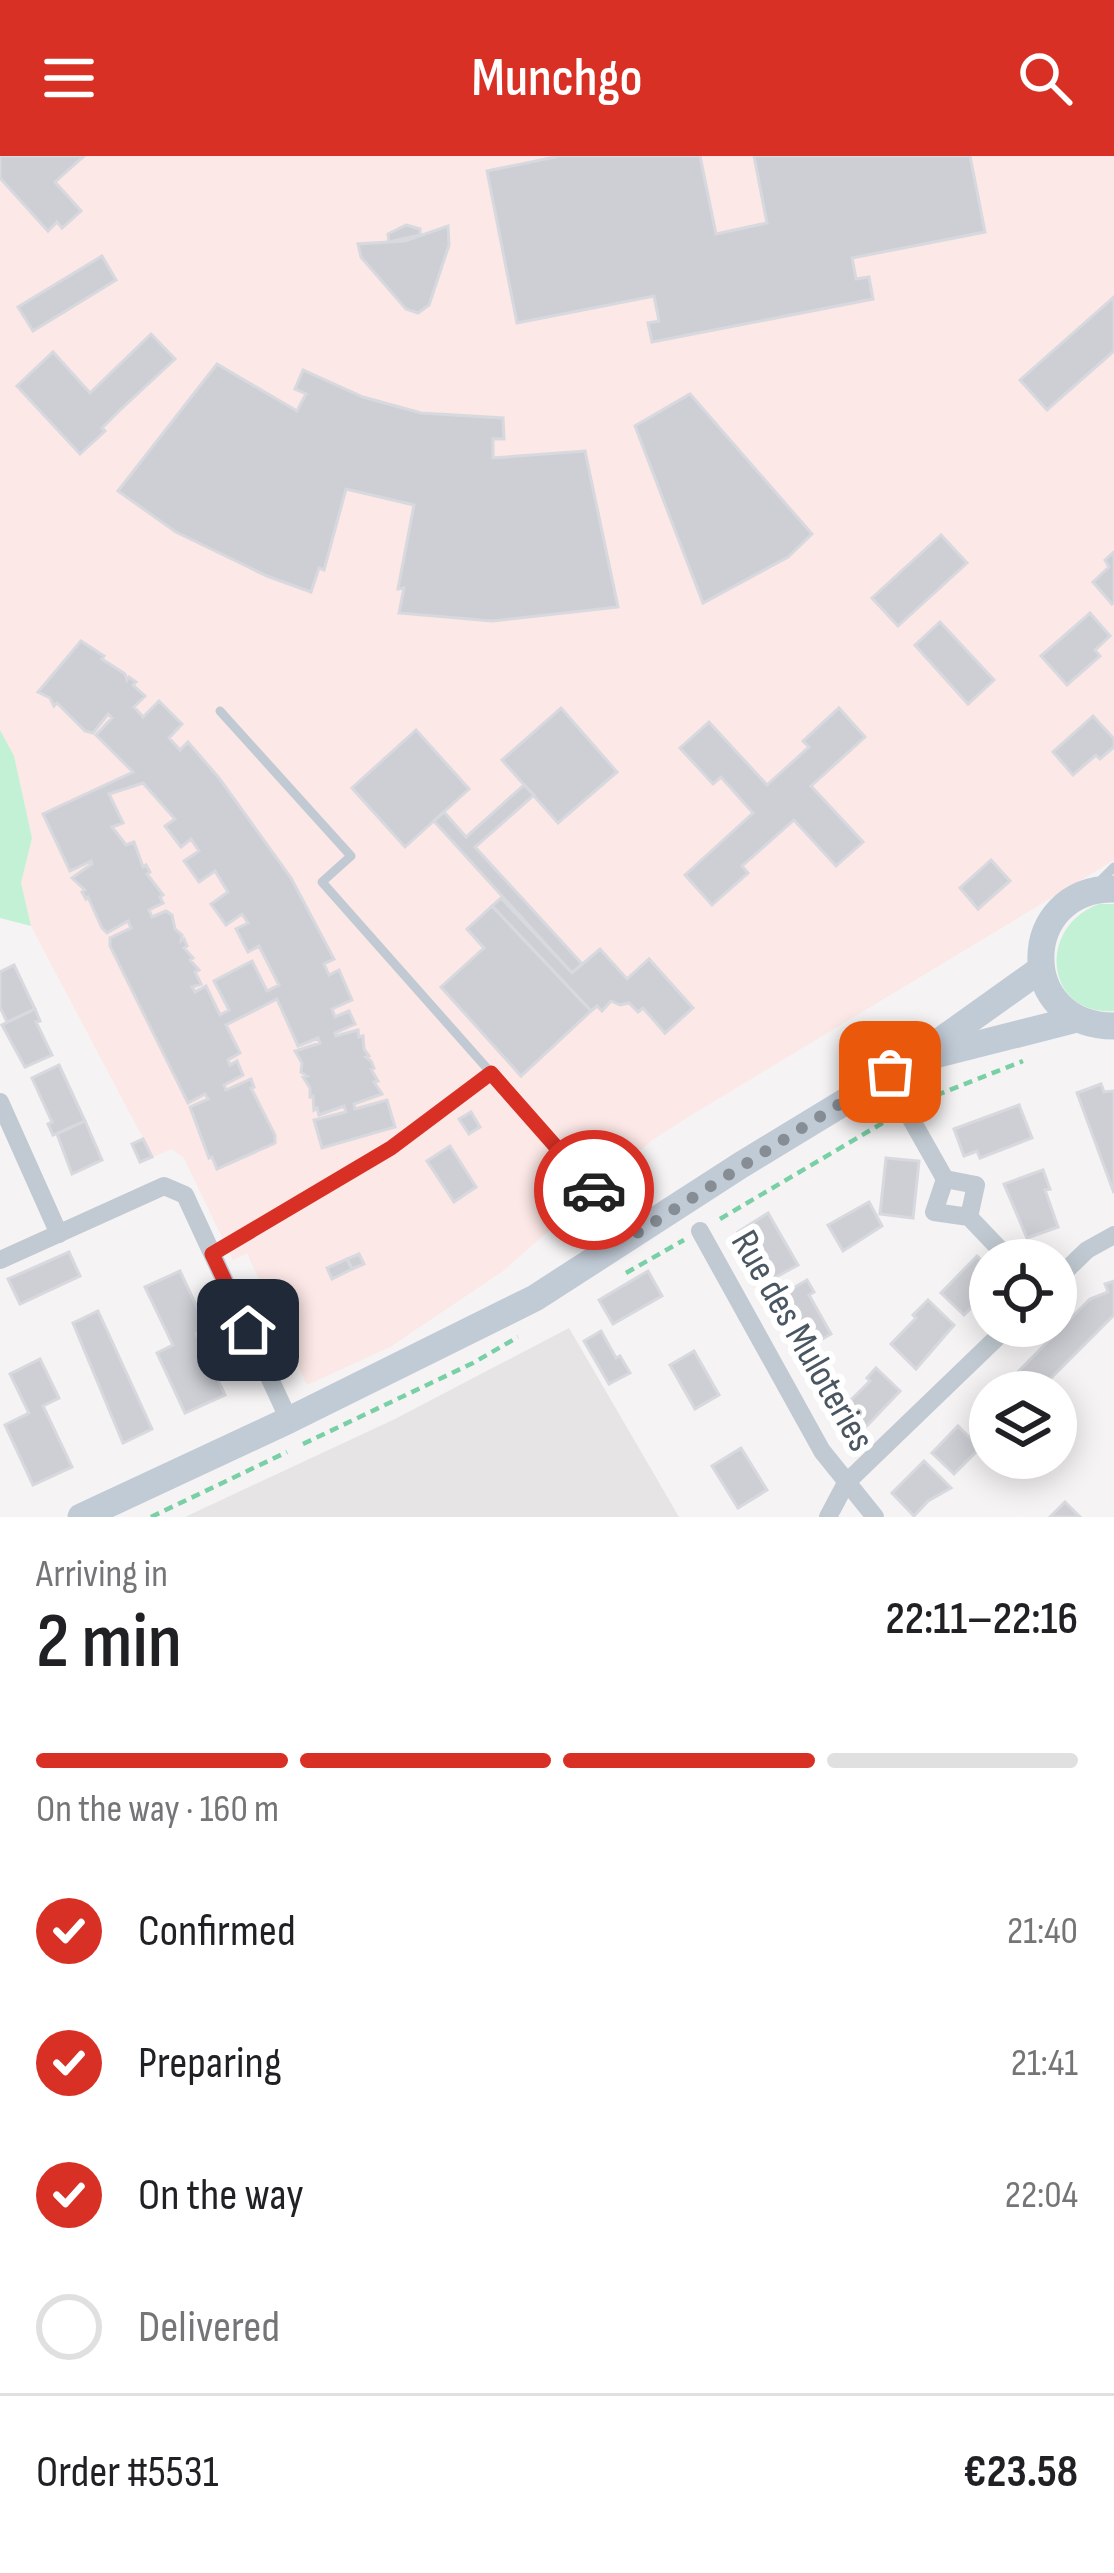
<!DOCTYPE html>
<meta charset="utf-8">
<style>
:root{--surface:#fff;--page:#f6f6f6;--text:#202124;--muted:#757577;--line:#e0e0e0;--accent:#d93025}
body{margin:0;font-family:"Sofia Sans Condensed",sans-serif;background:var(--page);color:var(--text);height:100vh;display:flex;flex-direction:column;font-size:45px;white-space:nowrap}
*{box-sizing:border-box;margin:0}
p{font-size:39px;color:var(--muted)}
.icon{flex:none;width:66px;height:66px;fill:none;stroke:currentColor;stroke-width:2;stroke-linecap:round;stroke-linejoin:round}
.map{position:relative;height:1361px;overflow:hidden}
.panel{display:flex;flex-direction:column;background:var(--surface);flex:1}
.panel>*{flex:none}
.controls{position:absolute;left:969px;top:1083px;display:grid;gap:24px}
.controls a{display:grid;place-items:center;width:108px;height:108px;border-radius:50%;background:var(--surface);box-shadow:0 6px 30px #0003;font-size:60px}
.pin{position:absolute;display:grid;place-items:center;width:102px;height:102px;color:#fff;margin:-51px;border-radius:24px;box-shadow:0 6px 18px #0006}
.courier{position:absolute;display:grid;place-items:center;width:120px;height:120px;margin:-60px;border:9px solid #d93025;border-radius:50%;background:#fff;color:#222;box-shadow:0 3px 15px #0007}
.head em{font-style:normal;font-weight:600}
.head div{display:flex;flex-direction:column-reverse}
.head{display:flex;align-items:center;justify-content:space-between;height:204px;padding:0 36px}
h1{font-size:78px;font-weight:600;line-height:90px}
.bar{display:grid;grid-template-columns:repeat(4,1fr);gap:18px 12px;align-content:center;height:144px;padding:0 36px}
.bar i{height:15px;border-radius:9px;background:var(--line)}
.bar .active{background:var(--accent)}
.bar p{grid-column:span 4}
.line{display:flex;align-items:center;gap:30px;padding:0 36px;border-top:3px solid var(--line)}
.line div{flex:1}
ol{padding:0 36px;list-style:none}
li{display:flex;align-items:center;gap:36px;height:132px}
li p{margin-inline-start:auto}
li .icon{padding:12px;border-radius:50%;background:var(--accent);color:#fff;stroke-width:4}
li:last-child{color:var(--muted)}
li i{width:66px;height:66px;border:6px solid var(--line);border-radius:50%}
header{display:flex;justify-content:space-between;align-items:center;height:156px;padding:0 36px;background:var(--accent);color:#fff;font-size:54px;font-weight:600}
.map>svg:first-child{display:block}
</style>
<header><svg class="icon" aria-label="menu" viewBox="0 0 24 24"><path d="M4 6h16M4 12h16M4 18h16"/></svg>Munchgo<svg class="icon" aria-label="search" viewBox="0 0 24 24"><circle cx="10" cy="10" r="6"/><path d="M15 15l6 6"/></svg></header>
<div class="map">
<svg width="1114" height="1361" viewBox="0 0 1114 1361">
<rect width="100%" height="100%" fill="#f5f3f3"/>
<!-- education -->
<path fill="#e6e4e5" d="M569,1172l110,189h-494l210,-98z"/>
<!-- medical -->
<path fill="#fce8e6" d="M0,0h1114v704l-426,257 -37,24 -148,130 -113,76 -83,38 -60,-132 -14,7 -49,-102 -12,-9 -19,8 -122,-231 -10,-43 11,-45 -18,-82 -14,-26z"/>
<!-- green -->
<g fill="#c3f1d5">
<path d="M0,574l14,26 18,82 -11,45 10,43 -31,-8z"/>
<path d="M1099,748h15v107c-68,5 -79,-83 -15,-107z"/>
</g>
<!-- building -->
<g fill="#cdcfd5" stroke="#d7d9de" stroke-width="3" fill-rule="evenodd">
<path d="M0,0h84l-29,26 26,29 -19,17 -5,-6 -9,9 -48,-53z"/>
<path d="M560,0h140l16,78 51,-11 -13,-67h216l15,76 -133,26 4,21 13,-2 4,22 -221,43 -4,-19 11,-2 -5,-25 -137,27 -30,-152z"/>
<path d="M406,69l14,4v6l-31,7 -1,-8z"/>
<path d="M448,70l1,19 -20,60 -11,8 -12,-4 -45,-52 -3,-13 47,-3z"/>
<path d="M102,100l14,24 -83,51 -15,-24z"/>
<path d="M1114,141v54l-67,59 -27,-30z"/>
<path d="M151,178l24,25 -55,51 -18,18 3,3 -25,23 -63,-68 36,-34 37,41z"/>
<path d="M217,208l80,47 9,-17 -11,-5 8,-19 60,27 58,16 82,5 1,21h-11v19l92,-7 33,156 -126,14 -93,-8 5,-25 -6,1 16,-84 -68,-16 -22,81 -5,-2 -8,24 -44,-16 -91,-44 -58,-41z"/>
<path d="M690,238l122,140 -24,23 -85,46 -68,-177z"/>
<path d="M941,379l26,28 -69,63 -26,-28z"/>
<path d="M1114,396v50l-2,2 -19,-22 16,-15 -4,-7z"/>
<path d="M1090,457l20,23 -15,14 5,6 -33,29 -26,-29z"/>
<path d="M940,466l54,58 -26,24 -53,-59z"/>
<path d="M81,485l23,15 -2,3 23,15 2,6 2,-3 7,5 -3,3 12,11 -11,11 9,10 16,-16 23,23 -13,14 11,12 8,-8 31,36 72,100 43,81 -10,5 5,11 10,-5 13,30 -20,9 3,8 14,-6 6,13 -20,9 1,3 22,-6 1,7 4,-1 1,13 5,7 -3,1 5,4 3,7 -3,1 7,12 -4,1 8,12 -28,10 1,5 32,-9 8,27 -73,21 -8,-28 32,-8 -2,-6 -25,9 -2,-7 -3,2 -1,-14 -3,1v-9l-7,-11 4,-1 -6,-4 1,-9 -7,-12 25,-8 -2,-5 -20,8 -21,-47 -51,26 14,28 -12,7 2,5 7,-4 6,14 -19,10 2,5 25,-11 3,8 -3,1 24,47v8l-58,26 -5,-12 -3,1 -19,-51 18,-8 -3,-5 -17,9 -78,-157v-8l21,-10 -3,-7 -21,12 -5,-5 -14,-31 -2,2 -4,-7 3,-2 -13,-12 20,-14 -1,-3 -21,10 -27,-57 90,-42 -37,-37 16,-17 -4,-4 -15,19 -8,-2 -28,-28 -3,3 -4,-8 -12,-6zM143,627l32,36 -10,7 16,21 10,-8 8,12 -15,10 15,21 16,-11 13,21 -17,12 15,21 16,-11 6,9 -12,6 12,23 11,-6 20,39 -12,6 -15,-30 -38,20 15,29 -9,5 -14,-29 -11,6 -3,-5 9,-3 -6,-12 4,-2 -9,-10 3,-2 -9,-10 3,-2 -3,-7 -3,2 1,-6 -7,-6 -3,-14 -6,-4 -14,6 -3,-7 14,-7 -3,-6 3,-2 -16,-21 3,-2 -4,-7 -3,2 -9,-25 -8,3 -14,-18 11,-4 -14,-29z"/>
<path d="M561,552l56,64 -59,51 -56,-63z"/>
<path d="M839,552l26,29 -54,49 52,56 -27,24 -42,-46 -52,46 6,7 -36,32 -27,-30 68,-62 -32,-36 -8,7 -33,-36 29,-26 58,63 42,-38 -6,-6z"/>
<path d="M1093,560l21,23v8l-14,12 -4,-4 -23,20 -20,-23z"/>
<path d="M416,574l53,59 -64,58 -53,-59z"/>
<path d="M524,629l10,10 -59,52 107,117 -10,9 -138,-152 10,-9 22,25z"/>
<path d="M991,704l19,21 -32,28 -18,-21z"/>
<path d="M501,742l71,75 28,-24 27,30 22,-20 44,49 -28,25 -22,-25 -5,4 -9,-9 -9,2 -9,-4 -9,10 -5,-5 -6,5 -99,-105z"/>
<path d="M492,750l99,105 -70,65 -80,-89 43,-39 -17,-19z"/>
<path d="M14,809l21,44 -28,13 -7,-15v-35z"/>
<path d="M35,853l5,12 -4,1 16,33 -27,12 -23,-42z"/>
<path d="M59,909l26,56 -32,14 -5,-11 4,-2 -20,-44z"/>
<path d="M1101,928l3,8 10,-1v102l-37,-100z"/>
<path d="M1019,949l13,33 -52,20 -3,-7 -13,5 -10,-27z"/>
<path d="M471,956l9,15 -11,7 -10,-15z"/>
<path d="M85,965l17,39 -30,14 -15,-40z"/>
<path d="M143,983l9,18 -12,5 -8,-18z"/>
<path d="M450,990l26,41 -22,15 -27,-41z"/>
<path d="M886,1002l33,3 -6,57 -33,-4z"/>
<path d="M1043,1014l7,19 -5,1 13,37 -31,11 -23,-54z"/>
<path d="M869,1046l13,24 -39,25 -15,-26z"/>
<path d="M768,1057l30,52 -33,18 -27,-51z"/>
<path d="M69,1096l11,24 -60,28 -12,-25z"/>
<path d="M359,1098l5,10 -12,5 -5,-10z"/>
<path d="M977,1100l13,12v17l-18,15 3,4 -11,11 -23,-22z"/>
<path d="M347,1103l5,10 -20,10 -5,-11z"/>
<path d="M180,1115l27,58 -11,5 29,61 -40,18 -28,-60 16,-8 -28,-58z"/>
<path d="M648,1115l14,25 -49,28 -14,-24z"/>
<path d="M807,1124l7,12 -5,3 22,39 -29,17 -26,-53z"/>
<path d="M1114,1125v34l-77,77h-39l92,-93 18,-7 -3,-8z"/>
<path d="M928,1144l26,25 -38,44 -25,-25 25,-26 -3,-3z"/>
<path d="M98,1155l54,118 -29,14 -50,-120z"/>
<path d="M601,1175l15,27 4,-2 10,17 -21,11 -25,-43z"/>
<path d="M694,1195l25,44 -24,14 -25,-44z"/>
<path d="M40,1203l19,39 -16,8 29,61 -39,18 -28,-60 24,-12 -19,-39z"/>
<path d="M876,1212l24,23 -42,44 -21,-21 33,-33 -3,-3z"/>
<path d="M990,1244v40l-3,3 -15,-14 7,-8 -5,-5z"/>
<path d="M958,1270l22,22 -26,26 -22,-21z"/>
<path d="M741,1292l26,42 -29,18 -26,-42z"/>
<path d="M924,1305l27,27 -23,13 -14,15 -22,-23z"/>
<path d="M1065,1346l15,15h-30z"/>
</g>
<g fill="none" stroke-linecap="round" stroke-linejoin="round">
<!-- path -->
<g stroke="#7ad0a6" stroke-width="4.5" stroke-dasharray="9 6" stroke-linecap="butt">
<path d="M922,945l101,-40"/>
<path d="M720,1063l171,-101"/>
<path d="M626,1117l58,-33"/>
<path d="M303,1288l170,-81 45,-26"/>
<path d="M151,1361l136,-65"/>
</g>
<!-- lane -->
<g stroke="#c1cad2" stroke-width="9">
<path d="M220,555l131,145 -29,26 310,350"/>
<path d="M1097,728l17,-17"/>
<path d="M214,1097l177,-105 100,-75"/>
</g>
<!-- street -->
<g stroke="#c1cad2" stroke-width="18">
<path d="M0,946l59,132"/>
<path d="M906,954l39,69"/>
<path d="M969,1061l7,-32 -31,-6 -11,33 35,5 41,43"/>
<path d="M700,1075l122,220 53,66"/>
<path d="M0,1104l164,-74 21,9 104,225"/>
<path d="M1056,1124l31,-30 27,-15"/>
<path d="M828,1361l18,-34 163,-157"/>
</g>
<!-- secondary -->
<g stroke="#c1cbd6" stroke-width="27">
<path d="M1114,733c-96,-1 -99,137 0,137"/>
<path d="M927,901l150,-38"/>
<path d="M81,1361l208,-97 246,-122 206,-133 171,-104 129,-92"/>
</g>
</g>
<g fill="none" stroke-linecap="round" stroke-linejoin="round">
<!-- done -->
<path stroke="#868d94" stroke-width="12" stroke-dasharray="0 21.6" d="M594,1034l40,45 256,-163"/>
<!-- route -->
<path stroke="#d93025" stroke-width="15" d="M248,1174l-36,-76 179,-106 100,-75 103,117"/>
</g>
<g text-anchor="middle" dominant-baseline="central" stroke-width="12" stroke-linejoin="round" paint-order="stroke">
<!-- street labels -->
<g font-size="39" fill="#4a5661" stroke="#fff">
<text transform="translate(802 1185) rotate(60)">Rue des Muloteries</text>
</g>
</g>
</svg>
<div class="controls">
<a><svg class="icon" aria-label="locate" viewBox="0 0 24 24"><circle cx="12" cy="12" r="6"/><path d="M12 2v4M12 18v4M2 12h4M18 12h4"/></svg></a>
<a><svg class="icon" aria-label="layers" viewBox="0 0 24 24"><path d="M12 4l9 5-9 5-9-5zM3 14l9 5 9-5"/></svg></a>
</div>
<div class="pin" style="left:890px;top:916px;background:#ea580c"><svg class="icon" aria-label="bag" viewBox="0 0 24 24"><path d="M5 8h14l-1 12H6zM9 8a3 3 0 0 1 6 0"/></svg></div>
<div class="pin" style="left:248px;top:1174px;background:#1f2937"><svg class="icon" aria-label="home" viewBox="0 0 24 24"><path d="M3 11l9-7 9 7M6 9v11h12V9"/></svg></div>
<div class="courier" style="left:594px;top:1034px"><svg class="icon" aria-label="car" viewBox="0 0 24 24"><path d="M5 17H2v-5l4-1 3-4h7l3 4 3 1v5h-3M9 17h6M6 11h13"/><circle cx="7" cy="17" r="2"/><circle cx="17" cy="17" r="2"/></svg></div>
</div>
<section class="panel">
<div class="head"><div><h1>2 min</h1><p>Arriving in</p></div><em>22:11–22:16</em></div>
<div class="bar"><i class="active"></i><i class="active"></i><i class="active"></i><i></i><p>On the way · 160 m</p></div>
<ol>
<li><svg class="icon" aria-label="check" viewBox="0 0 24 24"><path d="M5 12l5 5 9-10"/></svg>Confirmed<p>21:40</p></li>
<li><svg class="icon" aria-label="check" viewBox="0 0 24 24"><path d="M5 12l5 5 9-10"/></svg>Preparing<p>21:41</p></li>
<li><svg class="icon" aria-label="check" viewBox="0 0 24 24"><path d="M5 12l5 5 9-10"/></svg>On the way<p>22:04</p></li>
<li><i></i>Delivered</li>
</ol>
<div class="line" style="height:156px"><div>Order #5531</div><b>€23.58</b></div>
</section>
